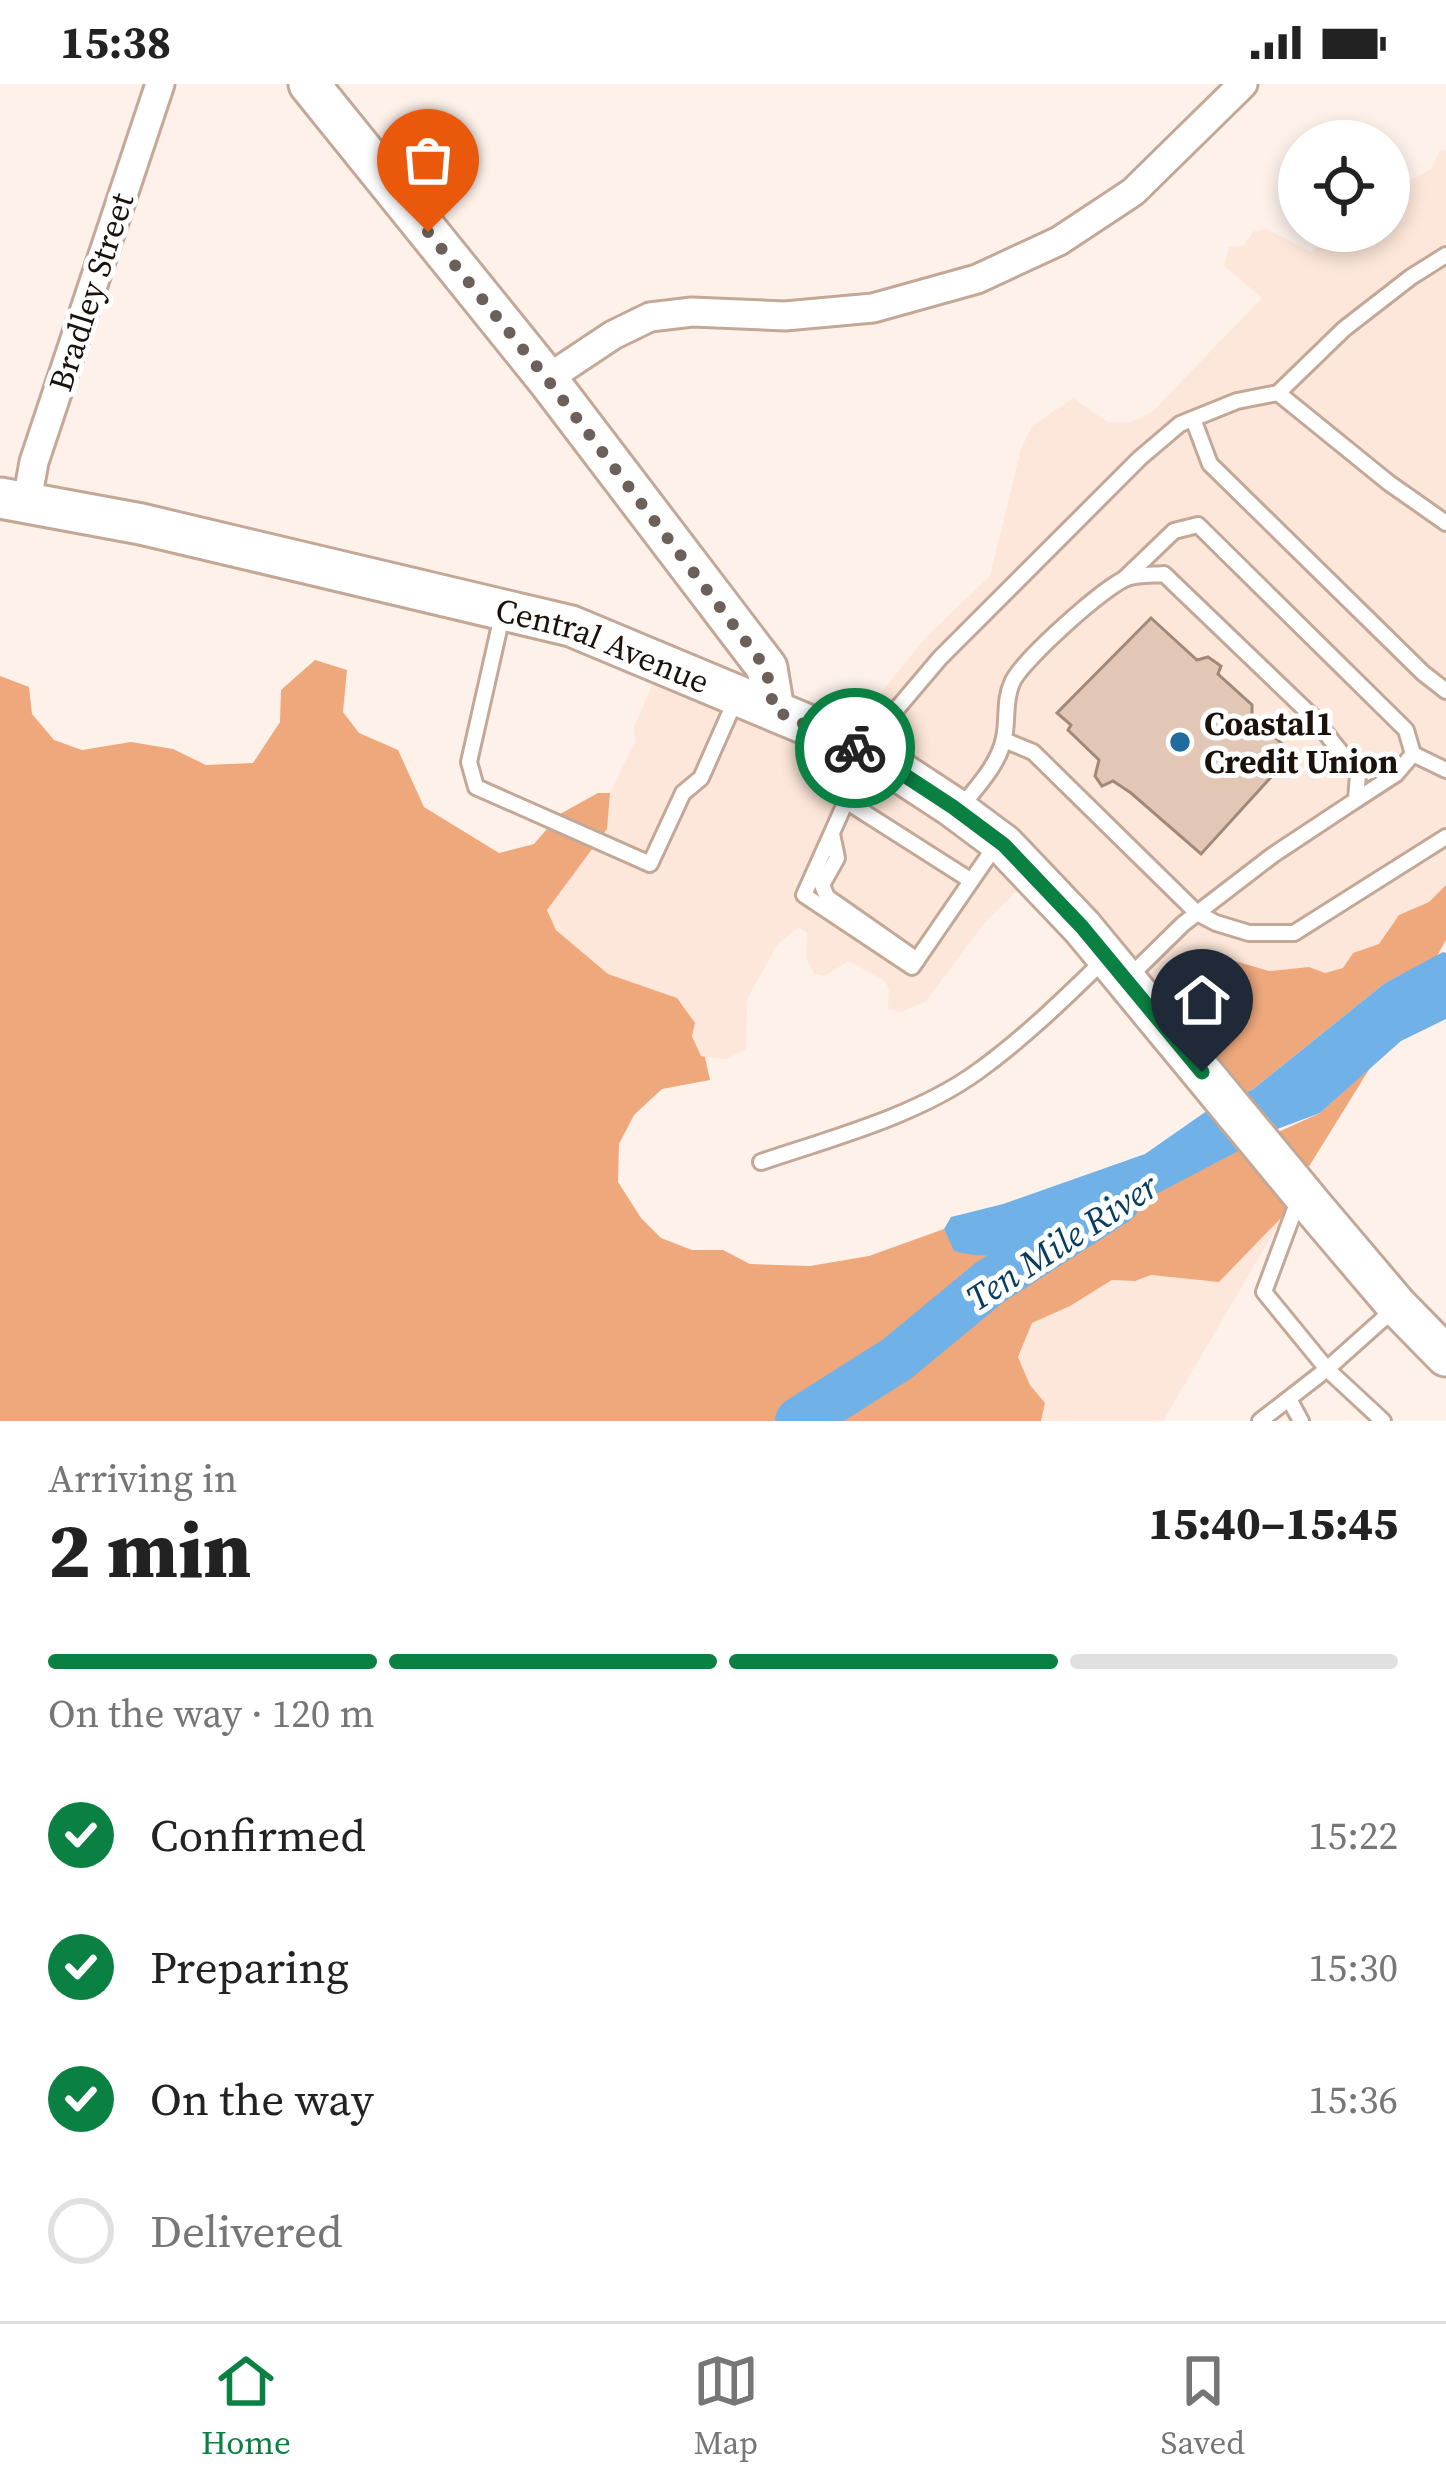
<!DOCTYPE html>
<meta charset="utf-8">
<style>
:root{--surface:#fff;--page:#f6f6f6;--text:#222;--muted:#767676;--line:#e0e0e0;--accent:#0b8043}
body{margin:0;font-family:"Source Serif 4",serif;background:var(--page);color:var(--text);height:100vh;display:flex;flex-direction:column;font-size:45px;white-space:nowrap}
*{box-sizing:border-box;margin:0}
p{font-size:39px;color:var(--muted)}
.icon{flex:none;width:66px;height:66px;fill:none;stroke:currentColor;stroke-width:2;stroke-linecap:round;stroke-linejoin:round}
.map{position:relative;height:1337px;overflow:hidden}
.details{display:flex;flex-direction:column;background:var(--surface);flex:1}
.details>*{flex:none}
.controls{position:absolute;left:1278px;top:36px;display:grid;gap:24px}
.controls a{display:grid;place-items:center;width:132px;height:132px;border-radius:50%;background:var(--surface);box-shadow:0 6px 18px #0003;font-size:60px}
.pin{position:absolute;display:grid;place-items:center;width:102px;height:102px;color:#fff;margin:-123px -51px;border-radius:50% 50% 50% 0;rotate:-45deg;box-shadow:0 0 12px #0007}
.pin .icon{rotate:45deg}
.courier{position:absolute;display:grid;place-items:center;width:120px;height:120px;margin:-60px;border:9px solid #0b8043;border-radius:50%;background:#fff;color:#222;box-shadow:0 3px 15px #0007}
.overview em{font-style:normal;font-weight:800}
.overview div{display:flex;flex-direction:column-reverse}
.overview{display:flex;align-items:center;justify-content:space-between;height:204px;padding:0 48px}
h1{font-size:78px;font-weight:800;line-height:90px}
.bar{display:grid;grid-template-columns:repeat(4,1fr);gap:18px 12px;align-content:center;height:144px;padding:0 48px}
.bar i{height:15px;border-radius:9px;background:var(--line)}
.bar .on{background:var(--accent)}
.bar p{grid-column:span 4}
ol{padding:0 48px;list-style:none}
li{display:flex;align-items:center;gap:36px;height:132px}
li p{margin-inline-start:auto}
li .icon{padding:12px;border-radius:50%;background:var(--accent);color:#fff;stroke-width:4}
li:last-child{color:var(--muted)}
li i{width:66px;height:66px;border:6px solid var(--line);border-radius:50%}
.status{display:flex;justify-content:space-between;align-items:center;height:84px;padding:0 60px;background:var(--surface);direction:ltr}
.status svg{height:33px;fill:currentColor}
.tab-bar{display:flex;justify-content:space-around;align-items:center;height:168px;border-top:3px solid var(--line);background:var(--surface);font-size:33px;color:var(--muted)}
.tab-bar a{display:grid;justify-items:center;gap:6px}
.tab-bar .on{color:var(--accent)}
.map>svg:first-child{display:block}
</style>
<div class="status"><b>15:38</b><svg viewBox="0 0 49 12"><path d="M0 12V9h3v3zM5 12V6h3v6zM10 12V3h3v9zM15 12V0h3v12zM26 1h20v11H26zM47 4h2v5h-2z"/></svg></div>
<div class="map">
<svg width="1446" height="1337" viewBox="0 0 1446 1337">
<rect width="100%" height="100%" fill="#fdf1ea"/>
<!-- built -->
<g fill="#fde7da">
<path d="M1446,66v735l-17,17 -30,13 -20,29 -25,9 -11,15 -18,5 -16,-6 -40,4 -51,-15 -76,46 -116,-120 -41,40 -59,79 -24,11 -14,-3 1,-19 -3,-8 -37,-21 -25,15 -10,-2 -8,-17 1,-24 -8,-6 -21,17 -31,55 -1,50 -20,10 -25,-2 -24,-59 -69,-24 -52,-44 -9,-20 60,-81 3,-36 25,-52 -1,-14 23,-53 166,60 52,-34 51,-63 64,-61 31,-127 11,-23 41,-28 34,24h24l21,-10 110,-114 -38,-32 5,-19 14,-1 11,-15 12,-2 46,23 21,-21h56v-39l42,-23 9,-18z"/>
<path d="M1284,1131l-121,206h-122l4,-18 -15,-18 -12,-28 14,-34 38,-17 42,-26 23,1 16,-6 68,7z"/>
</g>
<!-- forest -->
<g fill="#efa87c">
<path d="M315,576l32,10 -4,42 16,21 39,17 26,57 75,46 35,-9 26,-30 38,-21h12l-3,36 -60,81 9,20 52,44 69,24 18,25 -3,13 9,20 4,1 5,23 -48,9 -28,26 -15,29 -1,38 23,36 20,20 31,12h31l27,14 60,2 59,-10 75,-27 11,22 301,-109 64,-29 50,-45 -75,121 -11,26 -65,67 -68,-7 -16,6 -23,-1 -42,26 -38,17 -14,34 12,28 15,18 -4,18h-1041v-745l29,11 3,27 22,26 28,10 49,-8 42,7 33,16 47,-2 27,-41 1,-32z"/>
<path d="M1446,801v55l-9,16 -52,27 -133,107 -31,11 -79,-99 53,-44 12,2 11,-4 51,15 40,-4 16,6 18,-5 10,-15 26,-9 20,-29 30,-13z"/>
</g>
<!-- water -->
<path fill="#70b2e7" d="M1443,868l3,1v66l-45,22 -81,72 -61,23 -3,6c-74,37 -166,93 -247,111 -17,4 -38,3 -55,-2l-10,-22 7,-12 52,-13 142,-50 76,-53 31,-11 133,-107z"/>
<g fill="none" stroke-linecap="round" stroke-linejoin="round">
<!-- river -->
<path stroke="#70b2e7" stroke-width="48" d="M799,1337l98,-62 92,-76 127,-82"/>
</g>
<!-- building -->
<path fill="#e3c7b6" stroke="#a38878" stroke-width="3" d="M1151,534l46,42 11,-3 13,9 -3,8 34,31v9l40,40 -91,100 -70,-61 -18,-12 -11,5 -7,-10 4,-16 -31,-30 3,-5 -14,-12z"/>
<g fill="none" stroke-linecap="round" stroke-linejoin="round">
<!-- lane casing -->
<g stroke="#c3a897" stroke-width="20">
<g id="lane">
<path d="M1278,309l111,90 57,40"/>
<path d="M1193,335l17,45 213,209 23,18"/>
<path d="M1125,494l49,-47 24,-6 208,205 7,24 33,16"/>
<path d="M502,532l-33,146 7,25 174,77 33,-71 18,-15 35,-79"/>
<path d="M1004,656l29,12 164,161 19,10 33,10h45l152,-96"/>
<path d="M865,675l-61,136 108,72 84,-122"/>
<path d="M892,678l-2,-45 50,-59 200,-200 40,-34 57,-23 41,-8 66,-64 67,-52 35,-22"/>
<path d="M1356,716l40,-26 17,-20"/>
<path d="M846,717l124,79"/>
<path d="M960,724c17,-21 39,-44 44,-70 4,-18 0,-38 8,-55 8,-21 94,-98 115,-105 11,-4 26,-3 37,-4l149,143 45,57 -2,26 -83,55 -90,69 -53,52"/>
<path d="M832,750l5,24 -15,27 5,12 90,63"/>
<path d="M761,1078c71,-24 155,-46 216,-90 46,-33 87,-73 127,-112"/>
<path d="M1299,1114l-35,94 63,77 56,52"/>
<path d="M1289,1315l12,22"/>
<path d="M1260,1337l67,-52 66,-59"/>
</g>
</g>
<!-- street casing -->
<g stroke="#c3a897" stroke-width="33">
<g id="street">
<path d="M547,295l66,-44 37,-18 42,-5 93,4 88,-8 104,-29 82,-38 74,-49 110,-108"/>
<path d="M27,417l7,-39 126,-378"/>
</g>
</g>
<!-- secondary casing -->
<g stroke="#c3a897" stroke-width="45">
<g id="secondary">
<path d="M309,0l238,295 220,289 7,42"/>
<path id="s1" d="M0,414l141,26 430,102 249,104 72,37 61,40 51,38 78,82 232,281 83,98 49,50"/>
</g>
</g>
<!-- lane -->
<use href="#lane" stroke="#fff" stroke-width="14"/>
<!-- street -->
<use href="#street" stroke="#fff" stroke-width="27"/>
<!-- secondary -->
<use href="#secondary" stroke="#fff" stroke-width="39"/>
</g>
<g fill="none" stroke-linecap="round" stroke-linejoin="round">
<!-- done -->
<path stroke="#6b605a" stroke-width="12" stroke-dasharray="0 21.6" d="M428,148l119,147 219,289 8,42 81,38"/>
<!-- route -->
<path stroke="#0b8043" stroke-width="15" d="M855,664l37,19 61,40 51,38 78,82 120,145"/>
</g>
<!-- markers -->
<circle fill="#226b9f" stroke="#fff" stroke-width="4.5" cx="1180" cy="658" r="12"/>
<g text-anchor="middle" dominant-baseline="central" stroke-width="10" stroke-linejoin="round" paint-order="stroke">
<!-- street labels -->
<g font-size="33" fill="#1c120c" stroke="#fff">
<text transform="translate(91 208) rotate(-72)">Bradley Street</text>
<text stroke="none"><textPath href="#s1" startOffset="621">Central Avenue</textPath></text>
</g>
<!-- poi labels -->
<g font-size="33" font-weight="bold" fill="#1c120c" stroke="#fff" text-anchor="start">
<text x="1204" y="639">Coastal1<tspan x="1204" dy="38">Credit Union</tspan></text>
</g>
<!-- water labels -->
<g font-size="36" font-style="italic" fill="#073c5e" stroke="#fff">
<text transform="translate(1062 1158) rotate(-33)">Ten Mile River</text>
</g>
</g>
</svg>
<div class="controls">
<a><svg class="icon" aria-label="locate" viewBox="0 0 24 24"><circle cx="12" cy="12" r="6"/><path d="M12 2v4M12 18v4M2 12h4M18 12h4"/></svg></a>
</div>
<div class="pin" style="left:428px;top:148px;background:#ea580c"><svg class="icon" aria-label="bag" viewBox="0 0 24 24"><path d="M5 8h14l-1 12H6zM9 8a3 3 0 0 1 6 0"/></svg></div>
<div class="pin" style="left:1202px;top:988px;background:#1f2937"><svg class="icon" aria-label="home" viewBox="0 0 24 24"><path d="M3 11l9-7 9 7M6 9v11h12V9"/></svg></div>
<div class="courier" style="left:855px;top:664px"><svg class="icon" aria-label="bike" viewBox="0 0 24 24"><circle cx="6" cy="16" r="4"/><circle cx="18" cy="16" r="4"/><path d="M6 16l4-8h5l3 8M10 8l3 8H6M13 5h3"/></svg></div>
</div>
<section class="details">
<div class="overview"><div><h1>2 min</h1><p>Arriving in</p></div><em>15:40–15:45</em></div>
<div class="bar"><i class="on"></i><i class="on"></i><i class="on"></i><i></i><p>On the way · 120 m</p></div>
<ol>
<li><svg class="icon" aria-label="check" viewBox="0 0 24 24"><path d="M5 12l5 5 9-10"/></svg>Confirmed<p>15:22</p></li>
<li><svg class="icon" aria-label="check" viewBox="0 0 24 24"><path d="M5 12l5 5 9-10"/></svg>Preparing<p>15:30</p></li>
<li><svg class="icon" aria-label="check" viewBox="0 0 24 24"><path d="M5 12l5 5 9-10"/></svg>On the way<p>15:36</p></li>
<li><i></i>Delivered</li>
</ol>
</section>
<nav class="tab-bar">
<a class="on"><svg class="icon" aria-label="home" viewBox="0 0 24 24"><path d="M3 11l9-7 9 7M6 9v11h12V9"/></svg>Home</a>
<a><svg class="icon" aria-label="map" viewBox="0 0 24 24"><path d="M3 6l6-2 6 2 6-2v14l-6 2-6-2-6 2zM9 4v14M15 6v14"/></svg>Map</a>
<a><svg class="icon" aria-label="saved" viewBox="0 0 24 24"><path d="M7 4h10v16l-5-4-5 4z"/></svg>Saved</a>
</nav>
